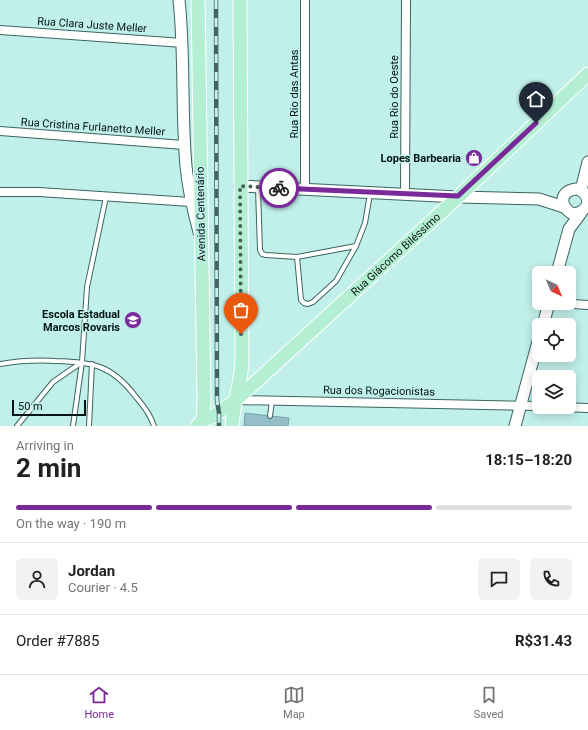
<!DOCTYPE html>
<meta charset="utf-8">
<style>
:root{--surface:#fff;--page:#f2f2f2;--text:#202124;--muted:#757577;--line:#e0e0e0;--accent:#7a2999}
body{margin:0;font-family:Roboto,sans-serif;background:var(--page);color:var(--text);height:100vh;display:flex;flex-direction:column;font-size:15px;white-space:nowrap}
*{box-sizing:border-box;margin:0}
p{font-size:13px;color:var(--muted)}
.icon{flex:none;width:22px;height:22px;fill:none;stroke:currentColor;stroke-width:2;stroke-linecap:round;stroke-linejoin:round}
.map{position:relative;height:426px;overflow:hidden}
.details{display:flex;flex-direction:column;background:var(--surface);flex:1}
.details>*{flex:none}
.needle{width:26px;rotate:136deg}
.controls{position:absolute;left:532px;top:266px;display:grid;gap:8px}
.controls a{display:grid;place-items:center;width:44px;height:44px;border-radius:6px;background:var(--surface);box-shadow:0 2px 10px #0003;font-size:20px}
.scale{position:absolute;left:12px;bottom:10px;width:74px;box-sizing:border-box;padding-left:4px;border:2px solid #041513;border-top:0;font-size:11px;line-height:14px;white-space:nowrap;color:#041513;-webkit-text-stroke:3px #c1efea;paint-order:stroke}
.pin{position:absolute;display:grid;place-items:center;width:34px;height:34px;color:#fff;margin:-41px -17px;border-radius:50% 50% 50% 0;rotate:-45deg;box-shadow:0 0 4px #0007}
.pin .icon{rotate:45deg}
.courier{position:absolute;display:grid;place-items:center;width:40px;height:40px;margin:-20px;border:3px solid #7a2999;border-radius:50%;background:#fff;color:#222;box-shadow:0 1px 5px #0007}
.head em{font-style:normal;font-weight:700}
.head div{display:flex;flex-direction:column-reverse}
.head{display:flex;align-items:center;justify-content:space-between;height:68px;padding:0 16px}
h1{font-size:26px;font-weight:700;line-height:30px}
.bar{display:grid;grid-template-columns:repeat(4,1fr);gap:6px 4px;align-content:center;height:48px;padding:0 16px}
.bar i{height:5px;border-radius:3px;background:var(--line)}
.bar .current{background:var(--accent)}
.bar p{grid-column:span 4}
.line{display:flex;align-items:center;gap:10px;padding:0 16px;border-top:1px solid var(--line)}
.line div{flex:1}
.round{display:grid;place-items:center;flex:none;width:42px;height:42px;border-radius:6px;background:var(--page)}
.dock{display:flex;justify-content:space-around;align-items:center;height:56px;border-top:1px solid var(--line);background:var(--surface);font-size:11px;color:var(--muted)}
.dock a{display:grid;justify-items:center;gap:2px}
.dock .current{color:var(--accent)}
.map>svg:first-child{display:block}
</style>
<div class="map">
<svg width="588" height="426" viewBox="0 0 588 426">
<rect width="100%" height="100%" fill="#c1efea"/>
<!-- building -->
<path fill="#94bfc8" stroke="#77a3ac" d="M245,413l44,5 -1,8h-44z"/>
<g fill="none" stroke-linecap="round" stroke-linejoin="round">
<!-- lane casing -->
<g stroke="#3a6561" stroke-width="6">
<g id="lane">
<path d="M258,189l2,61 2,4 4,1 31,2 59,-11 9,-23 5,-29"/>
<path d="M297,257l4,43 3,3 4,1 5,-2 23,-21 20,-35"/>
<path d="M0,364c18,-3 37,-4 56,-3 37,1 56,4 80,36 7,8 15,19 18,29"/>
<path d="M270,416l2,-15"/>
<path d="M17,426l36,-44 29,-20"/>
<path d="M73,426l9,-64 5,-75 19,-90"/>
<path d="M89,426l3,-62"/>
</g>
</g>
<!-- street casing -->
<g stroke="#3a6561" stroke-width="10">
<g id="street">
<path d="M305,0v189"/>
<path d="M0,30l183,13"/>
<path d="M0,131l184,14"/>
<path d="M0,192h39l152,10"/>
<path d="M405,194l1,-194"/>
<path d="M558,303l30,2"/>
<path d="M236,400l303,6"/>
<path d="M562,407l26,1"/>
</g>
</g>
<!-- secondary casing -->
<g stroke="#3a6561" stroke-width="13">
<g id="secondary">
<path d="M179,0c6,55 2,110 7,166 2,22 7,44 13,66"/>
<path d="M240,186l218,11 81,2 25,8"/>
<path d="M581,190l7,-28"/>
<path d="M588,202c-1,-7 -4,-12 -12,-13 -17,2 -17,18 -3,25 8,-1 12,-4 15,-11"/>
<path d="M557,273l12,-44 12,-16"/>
<path d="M543,325l6,-22"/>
<path d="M515,426l24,-88"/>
</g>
</g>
<!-- primary casing -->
<g stroke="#fff" stroke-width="15">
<g id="primary">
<path id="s1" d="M203,420l9,-3 24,-17 222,-203 130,-123"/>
<path d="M197,426l6,-6 1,-19 -6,-401"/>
<path d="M232,426c1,-22 9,-43 10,-64l-2,-362"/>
</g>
</g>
<!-- lane -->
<use href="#lane" stroke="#fff" stroke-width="4"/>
<!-- street -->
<use href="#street" stroke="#fff" stroke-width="8"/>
<!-- secondary -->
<use href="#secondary" stroke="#fff" stroke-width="11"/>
<!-- primary -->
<use href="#primary" stroke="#b5efd3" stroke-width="13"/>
<!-- rail casing -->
<g stroke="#47635f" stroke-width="4.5">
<path id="rail" d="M216,0l1,400 2,13v13"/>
</g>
<!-- rail -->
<use href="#rail" stroke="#c1efea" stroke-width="3" stroke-dasharray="9" stroke-linecap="butt"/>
</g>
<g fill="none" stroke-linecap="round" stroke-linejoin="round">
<!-- done -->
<path stroke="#46615e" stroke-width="4" stroke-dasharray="0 7.2" d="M241,334l-1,-148 39,2"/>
<!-- route -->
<path stroke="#7a2999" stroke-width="5" d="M279,188l179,8 78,-73"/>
</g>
<!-- icons -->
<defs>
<g id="shop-disc" transform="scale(0.9)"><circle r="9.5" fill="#7a2999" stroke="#c1efea"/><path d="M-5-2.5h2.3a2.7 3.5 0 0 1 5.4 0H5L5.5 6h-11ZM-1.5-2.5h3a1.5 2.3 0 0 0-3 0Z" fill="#fff"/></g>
<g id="school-disc" transform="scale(0.9)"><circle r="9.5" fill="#7a2999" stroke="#c1efea"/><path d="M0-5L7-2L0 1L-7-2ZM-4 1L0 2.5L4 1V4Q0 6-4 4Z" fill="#fff"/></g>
</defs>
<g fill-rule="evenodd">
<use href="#shop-disc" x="474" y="158"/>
<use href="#school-disc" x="133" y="320"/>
</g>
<g text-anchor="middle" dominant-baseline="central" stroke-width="3" stroke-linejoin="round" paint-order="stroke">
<!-- street labels -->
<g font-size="11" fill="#041513" stroke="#c1efea">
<text transform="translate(92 25) rotate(4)">Rua Clara Juste Meller</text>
<text transform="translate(294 94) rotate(-90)">Rua Rio das Antas</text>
<text transform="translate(394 97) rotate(-90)">Rua Rio do Oeste</text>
<text transform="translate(93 127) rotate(4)">Rua Cristina Furlanetto Meller</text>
<text transform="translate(201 214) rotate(-91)">Avenida Centenário</text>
<text stroke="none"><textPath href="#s1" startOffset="255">Rua Giácomo Biléssimo</textPath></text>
<text transform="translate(379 391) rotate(1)">Rua dos Rogacionistas</text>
</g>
<!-- poi labels -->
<g font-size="11" font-weight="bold" fill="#041513" stroke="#c1efea" text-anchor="end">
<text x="461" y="158">Lopes Barbearia</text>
<text x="120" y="314">Escola Estadual<tspan x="120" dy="13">Marcos Rovaris</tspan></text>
</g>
</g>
</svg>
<div class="controls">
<a><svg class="needle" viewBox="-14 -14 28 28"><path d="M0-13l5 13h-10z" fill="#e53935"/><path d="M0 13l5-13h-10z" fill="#757577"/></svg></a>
<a><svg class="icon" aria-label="locate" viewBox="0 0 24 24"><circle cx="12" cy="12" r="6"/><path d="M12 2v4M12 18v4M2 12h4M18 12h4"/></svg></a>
<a><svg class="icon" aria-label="layers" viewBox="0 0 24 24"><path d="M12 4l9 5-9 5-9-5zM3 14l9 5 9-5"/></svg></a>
</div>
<div class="scale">50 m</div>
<div class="pin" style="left:241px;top:334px;background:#ea580c"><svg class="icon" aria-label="bag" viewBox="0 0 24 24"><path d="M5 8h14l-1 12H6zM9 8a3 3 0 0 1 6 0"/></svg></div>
<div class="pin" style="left:536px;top:123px;background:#1f2937"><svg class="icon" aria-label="home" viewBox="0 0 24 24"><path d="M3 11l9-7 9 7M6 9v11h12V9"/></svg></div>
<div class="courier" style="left:279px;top:188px"><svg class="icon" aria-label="bike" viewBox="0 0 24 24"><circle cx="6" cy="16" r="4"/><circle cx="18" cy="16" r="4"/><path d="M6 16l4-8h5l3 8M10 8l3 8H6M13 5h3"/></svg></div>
</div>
<section class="details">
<div class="head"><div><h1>2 min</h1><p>Arriving in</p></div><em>18:15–18:20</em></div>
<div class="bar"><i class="current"></i><i class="current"></i><i class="current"></i><i></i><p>On the way · 190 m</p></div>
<div class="line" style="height:72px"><a class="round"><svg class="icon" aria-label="person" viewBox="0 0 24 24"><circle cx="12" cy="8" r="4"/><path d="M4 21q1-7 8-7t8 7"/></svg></a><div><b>Jordan</b><p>Courier · 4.5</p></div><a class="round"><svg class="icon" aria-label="chat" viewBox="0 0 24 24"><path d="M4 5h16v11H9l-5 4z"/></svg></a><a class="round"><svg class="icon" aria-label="phone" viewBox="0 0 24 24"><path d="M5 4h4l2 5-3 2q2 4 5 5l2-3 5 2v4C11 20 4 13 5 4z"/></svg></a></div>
<div class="line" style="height:52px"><div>Order #7885</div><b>R$31.43</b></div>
</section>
<nav class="dock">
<a class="current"><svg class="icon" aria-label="home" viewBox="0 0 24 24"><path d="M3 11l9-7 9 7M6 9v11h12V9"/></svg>Home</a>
<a><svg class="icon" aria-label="map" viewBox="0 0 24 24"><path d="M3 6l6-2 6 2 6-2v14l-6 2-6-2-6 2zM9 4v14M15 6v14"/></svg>Map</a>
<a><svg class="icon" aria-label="saved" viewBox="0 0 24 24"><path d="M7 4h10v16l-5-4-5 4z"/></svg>Saved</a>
</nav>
